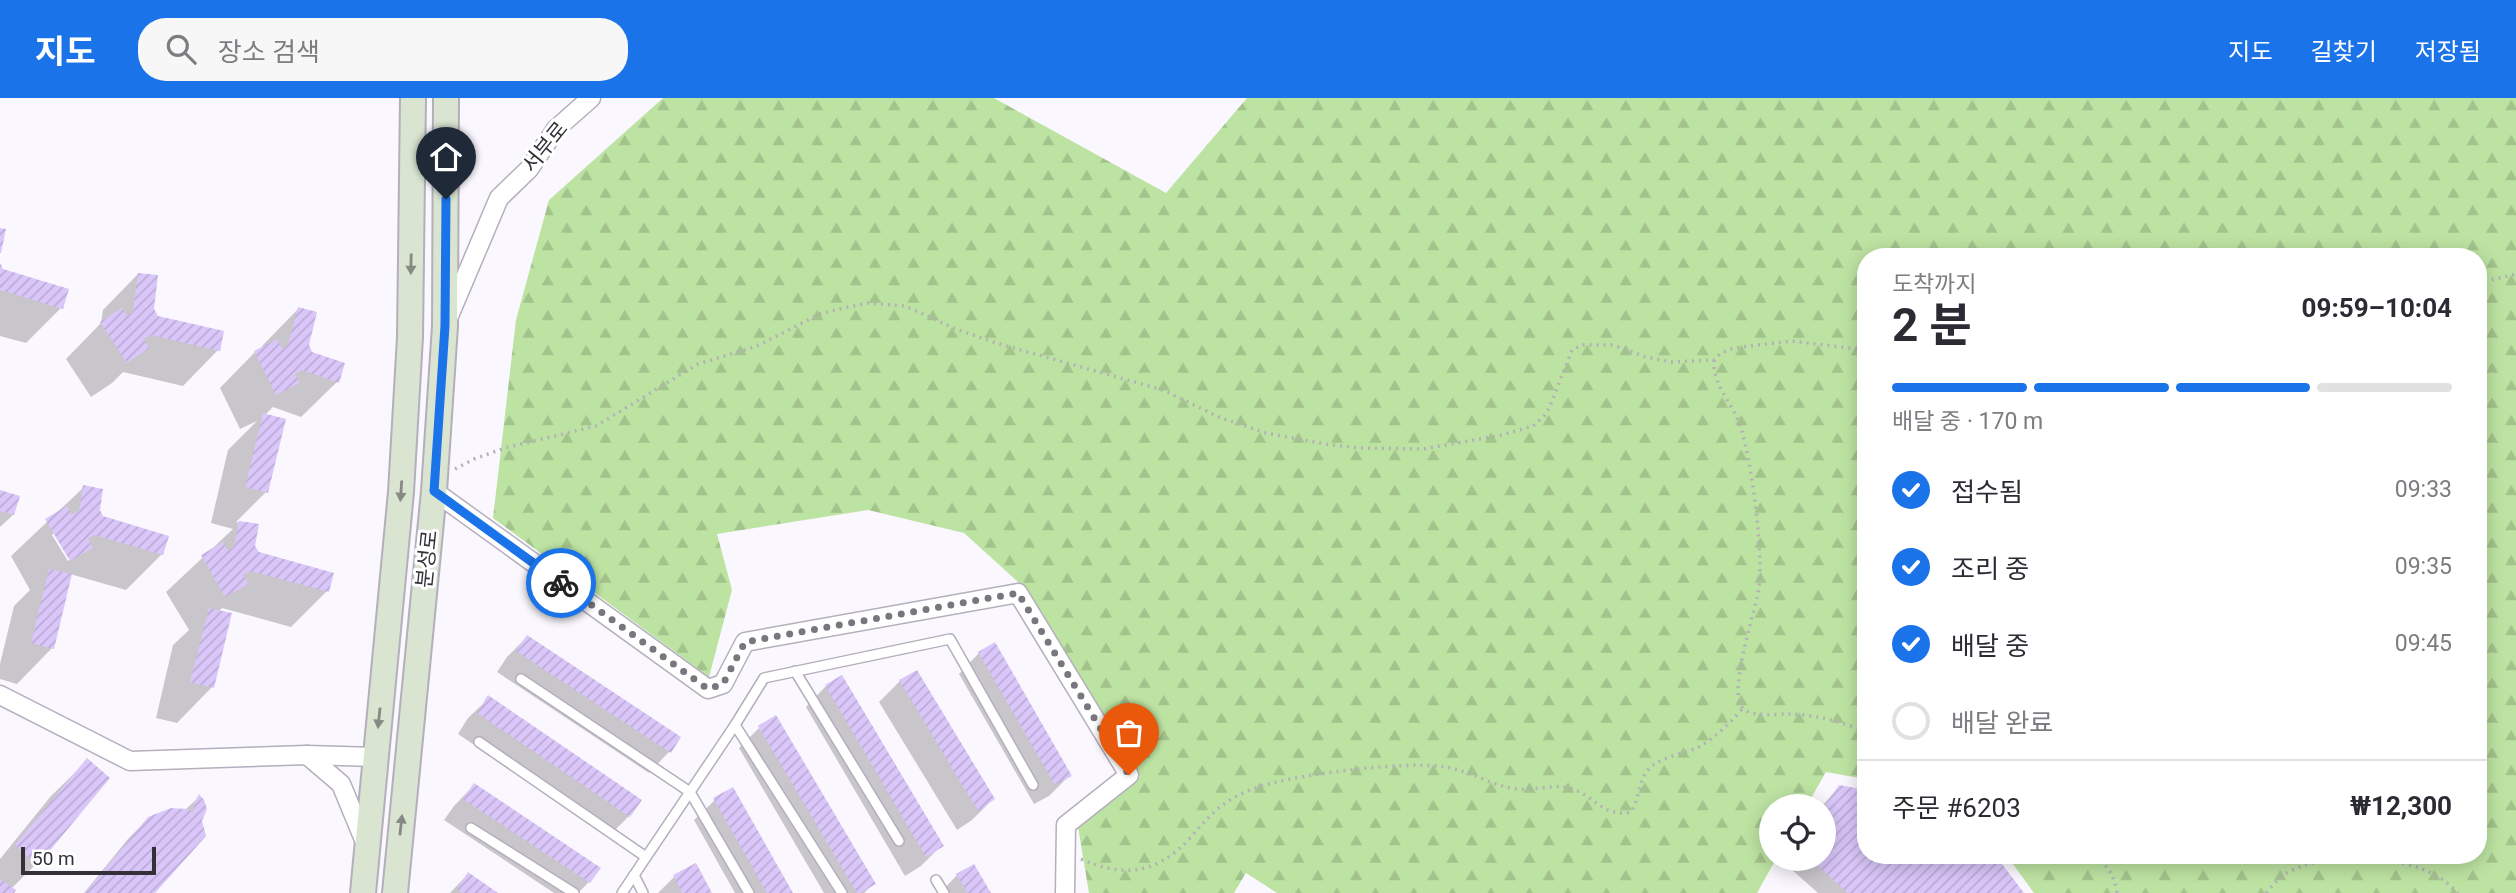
<!DOCTYPE html>
<html lang="ko">
<meta charset="utf-8">
<style>
:root{--surface:#fff;--page:#f7f7f7;--text:#2b2b33;--muted:#7c7c81;--line:#e1e1e2;--accent:#1a73e8}
body{margin:0;font-family:Roboto,"Noto Sans KR",sans-serif;background:var(--page);color:var(--text);height:100vh;display:flex;flex-direction:column;font-size:26px;white-space:nowrap}
*{box-sizing:border-box;margin:0}
p{font-size:23px;color:var(--muted)}
.icon{flex:none;width:38px;height:38px;fill:none;stroke:currentColor;stroke-width:2;stroke-linecap:round;stroke-linejoin:round}
.map{position:relative;flex:1;overflow:hidden}
.sheet{position:absolute;left:1857px;top:150px;width:630px;height:616px;display:flex;flex-direction:column;background:var(--surface);border-radius:28px;box-shadow:0 4px 18px #0003}
.sheet>*{flex:none}
.fabs{position:absolute;left:1759px;top:696px;display:grid;gap:14px}
.fabs a{display:grid;place-items:center;width:77px;height:77px;border-radius:50%;background:var(--surface);box-shadow:0 4px 18px #0003;font-size:35px}
.scale{position:absolute;left:21px;bottom:18px;width:135px;box-sizing:border-box;padding-left:7px;border:4px solid #333137;border-top:0;font-size:19px;line-height:24px;white-space:nowrap;color:#333137;-webkit-text-stroke:5px #fff;paint-order:stroke}
.pin{position:absolute;display:grid;place-items:center;width:60px;height:60px;color:#fff;margin:-72px -30px;border-radius:50% 50% 50% 0;rotate:-45deg;box-shadow:0 0 7px #0007}
.pin .icon{rotate:45deg}
.courier{position:absolute;display:grid;place-items:center;width:70px;height:70px;margin:-35px;border:5px solid #1a73e8;border-radius:50%;background:#fff;color:#222;box-shadow:0 2px 9px #0007}
.head em{font-style:normal;font-weight:700}
.head div{display:flex;flex-direction:column-reverse}
.head{display:flex;align-items:center;justify-content:space-between;height:119px;padding:0 35px}
h1{font-size:46px;font-weight:700;line-height:52px}
.bar{display:grid;grid-template-columns:repeat(4,1fr);gap:10px 7px;align-content:center;height:84px;padding:0 35px}
.bar i{height:9px;border-radius:5px;background:var(--line)}
.bar .on{background:var(--accent)}
.bar p{grid-column:span 4}
.line{display:flex;align-items:center;gap:18px;padding:0 35px;border-top:2px solid var(--line)}
.line div{flex:1}
ol{padding:0 35px;list-style:none}
li{display:flex;align-items:center;gap:21px;height:77px}
li p{margin-inline-start:auto}
li .icon{padding:7px;border-radius:50%;background:var(--accent);color:#fff;stroke-width:4}
li:last-child{color:var(--muted)}
li i{width:38px;height:38px;border:4px solid var(--line);border-radius:50%}
header{display:flex;align-items:center;gap:42px;box-sizing:border-box;height:98px;padding:0 35px;background:var(--accent);color:#fff}
header strong{font-size:33px}
nav{display:flex;gap:38px;margin-inline-start:auto;font-size:24px}
.search{width:490px;height:63px;background:var(--page);display:flex;align-items:center;gap:18px;box-sizing:border-box;padding:0 24px;border-radius:28px;color:var(--muted);font-size:26px}
.map>svg:first-child{display:block}
</style>
<header>
<strong>지도</strong>
<div class="search"><svg class="icon" aria-label="search" viewBox="0 0 24 24"><circle cx="10" cy="10" r="6"/><path d="M15 15l6 6"/></svg>장소 검색</div>
<nav><a>지도</a><a>길찾기</a><a>저장됨</a></nav>
</header>
<div class="map">
<svg width="2516" height="795" viewBox="0 0 2516 795">
<defs>
<pattern id="forest-firs" width="22" height="20" patternUnits="userSpaceOnUse" patternTransform="scale(1.75)"><rect width="22" height="20" fill="#bde3a2"/><path d="M5 1l3.5 6h-7zM16 11l3.5 6h-7z" fill="#a3c38c"/></pattern>
<pattern id="building-hatch" width="6" height="6" patternUnits="userSpaceOnUse" patternTransform="scale(1.75)"><rect width="6" height="6" fill="#dac6f9"/><path d="M-1 1l2-2M0 6l6-6M5 7l2-2" fill="none" stroke="#bcabd6"/></pattern>
</defs>
<rect width="100%" height="100%" fill="#faf8fe"/>
<!-- forest -->
<path fill="url(#forest-firs)" d="M663,0h331l172,95 81,-95h1269v795h-482l-27,-37h471v-599h-612l-1,522 -39,-7 -20,35h-35v52h5l-19,34h-480l-31,-20 -12,20h-145l-11,-66 62,-50 -123,-196 -53,-48 -96,-23 -151,24 15,56 -23,87 -216,-159 23,-198 33,-120z"/>
<!-- shadow -->
<g fill="#0003" fill-rule="evenodd">
<path d="M0,169l2,4 59,37 -35,35 -26,-7z"/>
<path d="M138,176l19,43 61,33 -35,36 -60,-14 -11,11 -21,14 -25,-38 35,-36 2,-13z"/>
<path d="M298,211l13,45 26,28 -36,35 -28,-10 -8,8 1,77 -30,30 21,4 -4,20 4,8 70,37 -36,36 -69,-19 -4,4 -6,75 -35,36 -21,-5 17,-73 16,-15 -23,-38 67,-63 -22,-6 17,-73 29,-29 -17,8 -20,-41 35,-36 6,-3 2,-4z"/>
<path d="M84,389l18,31 64,19 -5,18 -35,35 -56,-16 -18,74 -35,36 -17,-5v-15l14,-58 16,-16 -19,-34zM55,434l15,27 -2,2 -16,-26z"/>
<path d="M0,394l13,23 -13,12z"/>
<path d="M527,539l152,100 -10,15 -20,21 -152,-101 10,-15z"/>
<path d="M979,555l91,122 -21,21 -15,8 -75,-130z"/>
<path d="M917,574l76,127 -21,21 -15,10 -78,-128 21,-21z"/>
<path d="M826,588l115,160 -20,20 -16,10 -99,-169z"/>
<path d="M489,600l140,118 -20,20 -151,-102 10,-16z"/>
<path d="M759,630l114,156 -9,9h-40l-85,-145z"/>
<path d="M87,663l-50,102 -26,26v4h-11v-34l51,-63z"/>
<path d="M474,687l115,97 -11,11h-24l-110,-73 10,-14z"/>
<path d="M1839,689l27,69h128l28,37h-204l-35,-31 2,-3h39v-52h-3z"/>
<path d="M199,699l4,4 -50,92h-69l44,-54 21,-21 36,-8z"/>
<path d="M715,702l76,93h-56l-41,-73z"/>
<path d="M468,776l27,19h-45z"/>
<path d="M957,777l32,18h-49z"/>
<path d="M674,779l36,16h-52z"/>
</g>
<!-- building -->
<g fill="url(#building-hatch)">
<path d="M0,130l6,1 -5,24h-1z"/>
<path d="M0,165l3,6 66,20 -6,20 -63,-19z"/>
<path d="M138,175l20,2 -4,34 4,7 66,15 -4,20 -70,-16 -6,4 5,9 -22,15 -27,-41 22,-14 5,8 6,-4z"/>
<path d="M298,209l19,5 -8,33 3,7 33,11 -6,20 -37,-13 -7,4 5,9 -24,12 -22,-44 23,-12 5,10 6,-4z"/>
<path d="M263,315l23,6 -18,74 -23,-6z"/>
<path d="M83,387l20,4 -3,21 3,6 66,20 -6,19 -69,-20 -6,4 5,9 -23,13 -25,-42 22,-13 5,9 7,-4z"/>
<path d="M0,392l20,6 -6,19 -14,-4z"/>
<path d="M239,423l20,3 -4,22 4,6 75,21 -5,19 -79,-21 -7,4 6,9 -24,13 -24,-42 22,-13 5,9 6,-4z"/>
<path d="M49,471l23,5 -18,75 -23,-6z"/>
<path d="M209,510l23,5 -18,75 -24,-6z"/>
<path d="M527,537l154,102 -10,16 -155,-102z"/>
<path d="M995,544l77,134 -17,9 -77,-133z"/>
<path d="M917,572l78,129 -17,12 -79,-131z"/>
<path d="M842,577l102,171 -18,11 -101,-172z"/>
<path d="M488,597l154,105 -12,17 -153,-104z"/>
<path d="M776,617l100,169 -16,9h-3l-99,-167z"/>
<path d="M87,660l23,20 -72,87 -23,-20z"/>
<path d="M474,685l127,85 -11,15 -127,-84z"/>
<path d="M1839,687l27,5v66h130l28,37h-176l-38,-34h14v-52z"/>
<path d="M733,689l60,106h-26l-54,-95z"/>
<path d="M199,696l5,6 3,9 -5,12 4,15 -51,57h-70l63,-76 23,-9 16,1 5,3 3,-4 -2,-3z"/>
<path d="M696,765l16,30h-30l-9,-18z"/>
<path d="M974,766l17,29h-23l-12,-19z"/>
<path d="M468,774l30,21h-35l-6,-4z"/>
<path d="M0,781l16,11 -2,3h-14z"/>
</g>
<g fill="none" stroke-linecap="round" stroke-linejoin="round">
<!-- lane casing -->
<g stroke="#b4aebd" stroke-width="12">
<g id="lane">
<path d="M795,573l104,170"/>
<path d="M521,581l169,113 59,101"/>
<path d="M735,627l107,168"/>
<path d="M479,644l167,115"/>
<path d="M471,730l103,65"/>
<path d="M634,777l9,18"/>
<path d="M936,782l8,13"/>
<path d="M622,795l113,-168 29,-47 186,-39 83,146"/>
</g>
</g>
<!-- street casing -->
<g stroke="#b4aebd" stroke-width="21">
<g id="street">
<path d="M449,218l50,-118 30,-29 27,-40 35,-31"/>
<path d="M434,393l274,198 15,-5 22,-42 273,-49 111,182 -63,50 -1,68"/>
<path d="M0,597l130,66 177,-6 69,2"/>
<path d="M307,657l34,29 24,58"/>
</g>
</g>
<!-- secondary casing -->
<g stroke="#b4aebd" stroke-width="28">
<g id="secondary">
<path d="M363,795l38,-401 9,-155 3,-239"/>
<path d="M395,795l39,-402 11,-165 1,-228"/>
</g>
</g>
<!-- path -->
<g stroke="#b3b1b7" stroke-width="3.5" stroke-dasharray="2 5" stroke-linecap="butt">
<path d="M2478,185l38,-9"/>
<path d="M1714,262c-2,25 20,45 27,68 11,39 18,96 19,137 0,11 0,22 -3,32 -4,20 -28,95 -15,110 9,11 32,7 46,7 26,0 53,8 78,17"/>
<path d="M455,371l19,-10 31,-11 91,-22 102,-62 59,-18 65,-33 45,-10 38,3 51,23 40,14 167,47 58,28 45,15 59,11 34,4 64,1 79,-14 31,-9 12,-11 5,-9 22,-56 11,-5h30l33,12 25,5 43,-2 7,-7 13,-5 57,-7 75,9"/>
<path d="M2095,758c13,10 20,21 22,37"/>
<path d="M1081,761c43,19 76,15 109,-21 11,-12 21,-25 34,-34 26,-19 64,-25 95,-30 34,-5 94,-12 127,-7 24,4 46,19 71,22 17,2 35,-5 52,-1 25,6 33,30 62,24 8,-13 8,-30 16,-41 11,-14 34,-16 50,-23 17,-9 33,-25 46,-40"/>
<path d="M2266,795c6,-7 12,-14 19,-19 38,-23 114,-20 152,2 8,4 14,11 21,17"/>
</g>
<!-- lane -->
<use href="#lane" stroke="#fff" stroke-width="9"/>
<!-- street -->
<use href="#street" stroke="#fff" stroke-width="18"/>
<!-- secondary -->
<use href="#secondary" stroke="#d9e4d1" stroke-width="24"/>
</g>
<!-- one-way arrows -->
<defs><path id="oneway-solid" d="M-6-.8H1V-3.2L6.5 0L1 3.2V.8H-6Z" transform="scale(1.75)"/></defs>
<g fill="#868a84">
<use href="#oneway-solid" transform="translate(411 166) rotate(91)"/>
<use href="#oneway-solid" transform="translate(401 393) rotate(94)"/>
<use href="#oneway-solid" transform="translate(379 620) rotate(96)"/>
<use href="#oneway-solid" transform="translate(401 727) rotate(-84)"/>
</g>
<g fill="none" stroke-linecap="round" stroke-linejoin="round">
<!-- done -->
<path stroke="#79777d" stroke-width="7" stroke-dasharray="0 12.6" d="M561,485l147,106 15,-5 22,-42 273,-49 111,182"/>
<!-- route -->
<path stroke="#1a73e8" stroke-width="9" d="M446,101l-1,127 -11,165 127,92"/>
</g>
<g text-anchor="middle" dominant-baseline="central" stroke-width="6" stroke-linejoin="round" paint-order="stroke">
<!-- street labels -->
<g font-size="21" fill="#333137" stroke="#fff">
<text transform="translate(545 49) rotate(-51)">서부로</text>
<text transform="translate(427 461) rotate(-84)">분성로</text>
</g>
</g>
</svg>
<div class="fabs">
<a><svg class="icon" aria-label="locate" viewBox="0 0 24 24"><circle cx="12" cy="12" r="6"/><path d="M12 2v4M12 18v4M2 12h4M18 12h4"/></svg></a>
</div>
<div class="scale">50 m</div>
<div class="pin" style="left:1129px;top:677px;background:#ea580c"><svg class="icon" aria-label="bag" viewBox="0 0 24 24"><path d="M5 8h14l-1 12H6zM9 8a3 3 0 0 1 6 0"/></svg></div>
<div class="pin" style="left:446px;top:101px;background:#1f2937"><svg class="icon" aria-label="home" viewBox="0 0 24 24"><path d="M3 11l9-7 9 7M6 9v11h12V9"/></svg></div>
<div class="courier" style="left:561px;top:485px"><svg class="icon" aria-label="bike" viewBox="0 0 24 24"><circle cx="6" cy="16" r="4"/><circle cx="18" cy="16" r="4"/><path d="M6 16l4-8h5l3 8M10 8l3 8H6M13 5h3"/></svg></div>
<section class="sheet">
<div class="head"><div><h1>2 분</h1><p>도착까지</p></div><em>09:59–10:04</em></div>
<div class="bar"><i class="on"></i><i class="on"></i><i class="on"></i><i></i><p>배달 중 · 170 m</p></div>
<ol>
<li><svg class="icon" aria-label="check" viewBox="0 0 24 24"><path d="M5 12l5 5 9-10"/></svg>접수됨<p>09:33</p></li>
<li><svg class="icon" aria-label="check" viewBox="0 0 24 24"><path d="M5 12l5 5 9-10"/></svg>조리 중<p>09:35</p></li>
<li><svg class="icon" aria-label="check" viewBox="0 0 24 24"><path d="M5 12l5 5 9-10"/></svg>배달 중<p>09:45</p></li>
<li><i></i>배달 완료</li>
</ol>
<div class="line" style="height:91px"><div>주문 #6203</div><b>₩12,300</b></div>
</section>
</div>
